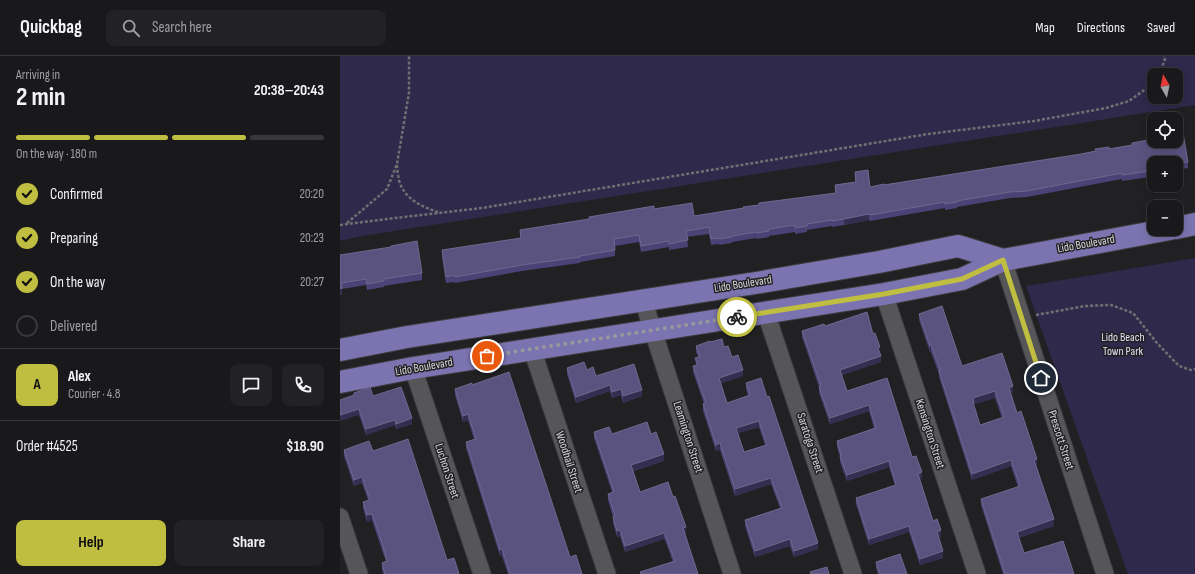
<!DOCTYPE html>
<meta charset="utf-8">
<style>
:root{--surface:#19191b;--page:#222224;--text:#f1f3f6;--muted:#9fa0a3;--line:#37383a;--accent:#bfbe41}
body{margin:0;font-family:"Sofia Sans Condensed",sans-serif;background:var(--page);color:var(--text);height:100vh;display:flex;flex-direction:column;font-size:15px;white-space:nowrap}
*{box-sizing:border-box;margin:0}
p{font-size:13px;color:var(--muted)}
.icon{flex:none;width:22px;height:22px;fill:none;stroke:currentColor;stroke-width:2;stroke-linecap:round;stroke-linejoin:round}
.map{position:relative;flex:1;overflow:hidden}
.side{display:flex;flex-direction:column;background:var(--surface);width:340px}
.side>*{flex:none}
.needle{width:26px;rotate:351deg}
.buttons{position:absolute;left:807px;top:12px;display:grid;gap:8px}
.buttons a{display:grid;place-items:center;width:36px;height:36px;border-radius:8px;background:var(--surface);box-shadow:0 2px 10px #0003,0 0 0 1px var(--line);font-size:20px}
.pin{position:absolute;display:grid;place-items:center;width:34px;height:34px;color:#fff;margin:-17px;border:2px solid #fff;border-radius:50%;box-shadow:0 1px 4px #0007}
.courier{position:absolute;display:grid;place-items:center;width:40px;height:40px;margin:-20px;border:3px solid #bfbe41;border-radius:50%;background:#fff;color:#222;box-shadow:0 1px 5px #0007}
.summary em{font-style:normal;font-weight:700}
.summary div{display:flex;flex-direction:column-reverse}
.summary{display:flex;align-items:center;justify-content:space-between;height:68px;padding:0 16px}
h1{font-size:26px;font-weight:700;line-height:30px}
.bar{display:grid;grid-template-columns:repeat(4,1fr);gap:6px 4px;align-content:center;height:48px;padding:0 16px}
.bar i{height:5px;border-radius:3px;background:var(--line)}
.bar .active{background:var(--accent)}
.bar p{grid-column:span 4}
.line{display:flex;align-items:center;gap:10px;padding:0 16px;border-top:1px solid var(--line)}
.line div{flex:1}
.round{display:grid;place-items:center;flex:none;width:42px;height:42px;border-radius:8px;background:var(--page)}
ol{padding:0 16px;list-style:none}
li{display:flex;align-items:center;gap:12px;height:44px}
li p{margin-inline-start:auto}
li .icon{padding:4px;border-radius:50%;background:var(--accent);color:#111;stroke-width:4}
li:last-child{color:var(--muted)}
li i{width:22px;height:22px;border:2px solid var(--line);border-radius:50%}
.cta{display:flex;gap:8px;margin-top:auto;padding:8px 16px}
.cta a{flex:1;height:46px;border-radius:8px;background:var(--accent);color:#111;font-size:16px;font-weight:700;line-height:46px;text-align:center}
.cta a+a{background:var(--page);color:var(--text)}
header{display:flex;align-items:center;gap:24px;box-sizing:border-box;height:56px;padding:0 20px;background:var(--surface);border-bottom:1px solid var(--line)}
header strong{font-size:19px}
nav{display:flex;gap:22px;margin-inline-start:auto;font-size:14px}
.search{width:280px;height:36px;background:var(--page);display:flex;align-items:center;gap:10px;box-sizing:border-box;padding:0 14px;border-radius:8px;color:var(--muted);font-size:15px}
main{display:flex;flex:1;min-height:0}
.map>svg:first-child{display:block}
</style>
<header>
<strong>Quickbag</strong>
<div class="search"><svg class="icon" aria-label="search" viewBox="0 0 24 24"><circle cx="10" cy="10" r="6"/><path d="M15 15l6 6"/></svg>Search here</div>
<nav><a>Map</a><a>Directions</a><a>Saved</a></nav>
</header>
<main>
<section class="side">
<div class="summary"><div><h1>2 min</h1><p>Arriving in</p></div><em>20:38–20:43</em></div>
<div class="bar"><i class="active"></i><i class="active"></i><i class="active"></i><i></i><p>On the way · 180 m</p></div>
<ol>
<li><svg class="icon" aria-label="check" viewBox="0 0 24 24"><path d="M5 12l5 5 9-10"/></svg>Confirmed<p>20:20</p></li>
<li><svg class="icon" aria-label="check" viewBox="0 0 24 24"><path d="M5 12l5 5 9-10"/></svg>Preparing<p>20:23</p></li>
<li><svg class="icon" aria-label="check" viewBox="0 0 24 24"><path d="M5 12l5 5 9-10"/></svg>On the way<p>20:27</p></li>
<li><i></i>Delivered</li>
</ol>
<div class="line" style="height:72px"><b class="round" style="background:var(--accent);color:#111">A</b><div><b>Alex</b><p>Courier · 4.8</p></div><a class="round"><svg class="icon" aria-label="chat" viewBox="0 0 24 24"><path d="M4 5h16v11H9l-5 4z"/></svg></a><a class="round"><svg class="icon" aria-label="phone" viewBox="0 0 24 24"><path d="M5 4h4l2 5-3 2q2 4 5 5l2-3 5 2v4C11 20 4 13 5 4z"/></svg></a></div>
<div class="line" style="height:52px"><div>Order #4525</div><b>$18.90</b></div>
<div class="cta"><a>Help</a><a>Share</a></div>
</section>
<div class="map">
<svg width="855" height="518" viewBox="0 0 855 518">
<rect width="100%" height="100%" fill="#212124"/>
<!-- green -->
<g fill="#2f2a4c" fill-rule="evenodd">
<path d="M0,0h855v49l-839,132 -16,4zM814,19h22v22h-22z"/>
<path d="M855,202v316h-67l-102,-288z"/>
</g>
<g fill="none" stroke-linecap="round" stroke-linejoin="round">
<!-- minor casing -->
<g stroke="#3d3c3e" stroke-width="19">
<g id="minor">
<path d="M663,204l102,314"/>
<path d="M544,238l93,280"/>
<path d="M303,244l89,274"/>
<path d="M426,257l87,261"/>
<path d="M192,293l75,225"/>
<path d="M73,312l69,206"/>
<path d="M0,461l19,57"/>
</g>
</g>
<!-- trunk casing -->
<g stroke="#3d3c3e" stroke-width="24">
<g id="trunk">
<path d="M836,172l19,-4"/>
<path d="M0,294l67,-13 355,-55 117,-20 79,-16 45,14"/>
<path d="M0,326l73,-14 471,-74 78,-15 41,-19 167,-31"/>
</g>
</g>
<!-- path -->
<g stroke="#707072" stroke-width="2.5" stroke-dasharray="3 2" stroke-linecap="butt">
<path d="M819,19l6,-16 -1,-3"/>
<path d="M57,109c0,5 1,10 2,15 5,19 23,27 39,32"/>
<path d="M7,167l40,-34 10,-25 12,-71v-37"/>
<path d="M0,169l55,-7 87,-10 446,-74 106,-13 72,-13 23,-7 25,-18"/>
<path d="M696,259l49,-9 26,-1 22,8 24,30 22,23 12,4 4,-1"/>
</g>
<!-- minor -->
<use href="#minor" stroke="#565659" stroke-width="17"/>
<!-- trunk -->
<use href="#trunk" stroke="#7c74b0" stroke-width="22"/>
</g>
<!-- wall -->
<g fill="#4b4275" fill-rule="evenodd">
<path d="M769,93l79,13v6l-12,2v-7h-22v10l-4,1v3l-28,4v-2l-95,18 -17,1 -53,9v1l-12,2v-2l-75,13 -1,-1 -25,5 -12,2v-1l-25,4v2l-12,2v-2l-26,4v1l-12,2 -1,-1 -24,4v1l-13,2v-1l-8,1 -2,-11 -22,3 1,10 -19,3v-3l-28,5 -2,-10 -24,4v10l-35,6v1l-58,8 -67,12v-1l-9,1 -4,-26v-7l78,-11v-9l69,-11v-2l65,-8 40,7 141,-23v-8l20,-3v-10l15,15 14,-2 197,-31z"/>
<path d="M0,199l82,18v7l-38,6v1l-17,3 -1,-5 -24,4v6h-2z"/>
<path d="M579,258l43,52 51,26 -3,1 7,20 20,52h-1l18,61 -36,12 6,15 50,21h-71l-22,-69v-6l37,-12 -7,-21 -39,14 -33,-103v-3l-8,-22h-1l-11,-32zM655,342l7,20 -22,7 -6,-18v-3z"/>
<path d="M485,270l55,27 1,9 -40,13 6,16 40,-13 25,79 10,21 -2,1 13,42 8,16h-3l5,21 -23,7 -11,-33 -40,13 -13,-41v-6l39,-13 -6,-18 -42,14 -7,-19v-5l-3,-10v-6l37,-13 -5,-17 -39,13 -11,-31v-6l-17,-50v-6z"/>
<path d="M370,286l14,5 8,10 11,19 -22,7 6,20 21,-7 -2,-7v-6l72,166 -24,8 -4,-11 -35,11 -10,-31v-6l35,-12 -9,-24 -36,12 -15,-46 -4,1 -13,-40v-7h1l-11,-32v-6l3,-1 -1,-7 3,-1 -2,-5v-6zM419,371l6,18 -21,7 -6,-19z"/>
<path d="M227,312l20,2 9,6 46,20 -19,7 -2,-8 -9,3 -2,-7 -34,12 -9,-29z"/>
<path d="M115,333l115,168 12,17h-74l-6,-18h-2l-34,-108v-6l8,-3 -6,-19 -5,2 -8,-27z"/>
<path d="M14,337l19,3 39,28 -16,5 -1,-4 -29,10 -7,-20 -5,-20z"/>
<path d="M254,376l18,2h39l13,27 -31,10 7,21 46,41 -1,1 13,40h-58v-2l33,-10 -8,-22 -1,-1 -39,13 -5,-16 -3,1 -4,-14v-6l-5,-17v-6l4,-2 -18,-54z"/>
<path d="M4,394l29,1 74,109 12,14h-76l-1,-5v-6l4,-2 -4,-11 -10,-30 -5,2 -4,-14v-6l5,-2 -6,-17 -8,3 -10,-30z"/>
<path d="M536,506l31,12h-29l-2,-6z"/>
</g>
<!-- shaded-wall -->
<g fill="#342e50">
<path d="M529,158v6l-25,5v-6z"/>
<path d="M2,232v7h-2v-6z"/>
<path d="M591,289v7h-1v-6z"/>
<path d="M541,300v6l-41,14v-6z"/>
<path d="M403,314v6l-24,8v-6z"/>
<path d="M270,329v6l-34,12v-6z"/>
<path d="M673,330v6l-4,2v-6z"/>
<path d="M281,333v6l-9,3v-6z"/>
<path d="M302,334v6l-19,7v-7z"/>
<path d="M655,335v7l-21,6v4l-1,1v-11z"/>
<path d="M529,349v6l-39,13v-6z"/>
<path d="M19,353v6l-19,6v-6z"/>
<path d="M128,358v6l-5,2v-6z"/>
<path d="M72,362v6l-16,5v-5z"/>
<path d="M55,364v5l-29,10v-6z"/>
<path d="M419,365v6l-23,7v-6z"/>
<path d="M380,387v7l-4,1v-6z"/>
<path d="M324,398v7l-33,10v-6z"/>
<path d="M697,403v6l-3,1v-6z"/>
<path d="M671,404v6l-39,14v-6z"/>
<path d="M549,405v6l-42,14v-6z"/>
<path d="M582,416v6l-4,2v-6z"/>
<path d="M22,421v6l-8,3v-6z"/>
<path d="M431,422v6l-36,12v-7z"/>
<path d="M32,458v6l-5,2v-7z"/>
<path d="M714,463v7l-37,12v-6z"/>
<path d="M569,470v6l-40,13v-6z"/>
<path d="M346,471v6l-3,1v-6z"/>
<path d="M280,474v6l-3,1v-6z"/>
<path d="M601,474v7l-4,1v-6z"/>
<path d="M324,477v6l-39,13v-6z"/>
<path d="M450,483v7l-35,11v-6z"/>
<path d="M478,487v6l-24,8v-6z"/>
<path d="M162,493v7h-2v-6z"/>
<path d="M603,495v7l-23,7v-6z"/>
</g>
<!-- building -->
<g fill="#5a5380" stroke="#6e688e" fill-rule="evenodd">
<path d="M843,77l5,29 -12,1h-22v4l-4,1v3l-28,4v-2l-95,18 -17,1 -53,9v1l-12,2v-2l-75,13 -1,-1 -25,5 -12,2v-1l-25,4v2l-12,2v-3l-26,4v2l-12,2 -1,-1 -24,4v1l-13,2v-1l-8,1 -2,-12 -23,4 2,9 -19,4v-3l-28,5 -2,-11 -25,4 1,11 -35,6v1l-58,8 -67,12v-2l-9,2 -4,-27 79,-12 -1,-8 69,-11v-2l65,-11v3l38,-6 2,13 50,-8 -1,-1 16,-2v-2l77,-10 -1,-8 21,-3 -1,-10 13,-2 2,17 14,-3v1l197,-31 15,-3 -1,-2 14,-2v2l23,-4v-2l22,-4v2h22v-6z"/>
<path d="M77,185l5,32 -38,6v2l-17,3 -1,-5 -25,4 1,5 -2,1v-34l51,-8v-1z"/>
<path d="M602,250l20,60 40,-13 11,33 -4,2 8,25 4,-2 16,48 -3,1 20,59 -37,13 7,21 39,-12 11,33h-23l-1,-1 -4,1h-41l-24,-75 39,-13 -9,-26 -39,14 -33,-103 1,-1 -9,-25 -1,1 -11,-32zM655,335l9,26 -24,8 -7,-23h1l-1,-4z"/>
<path d="M527,256l6,22 2,-1 5,14 -2,1 3,8 -41,14 7,21 40,-13 25,79 4,-1 6,16 -4,2 15,47 4,-2 4,11 -4,2 6,19 -23,8 -11,-33 -40,13 -13,-41 40,-13 -7,-24 -42,14 -7,-19 1,-1 -4,-14 39,-13 -7,-23 -39,13 -11,-31 2,-1 -19,-55 22,-7 1,2z"/>
<path d="M382,283l2,8 4,-1 4,11 6,-2 5,15 -24,8 8,25 23,-8 -4,-12 15,-5 6,19 2,-1 49,147 -24,8 -4,-12 -35,12 -10,-31 37,-12 -11,-30 -36,11 -15,-46 -4,2 -13,-41 3,-1 -13,-37 5,-1 -3,-7 5,-1 -4,-11 14,-5v1zM419,365l8,24 -23,7 -8,-24z"/>
<path d="M244,306l3,8 6,-3 3,9 38,-12 8,26 -19,6 -2,-7 -9,3 -2,-7 -34,12 -9,-29z"/>
<path d="M169,316l61,185 6,-2 6,19h-72l-8,-25 -2,1 -34,-108 10,-3 -8,-25 -5,2 -8,-27 17,-6v2z"/>
<path d="M30,331l3,9 28,-9 11,31 -16,6 -1,-4 -29,9 -7,-20 -19,6v-15l14,-5v-2z"/>
<path d="M307,366l4,12 5,-2 8,22 -33,11 9,27 28,-10 5,15 2,-1 11,31 -3,1 15,46h-57l-1,-2 35,-11 -10,-27 -1,-1 -39,13 -5,-16 -3,1 -4,-14 2,-1 -7,-22 6,-2 -20,-60 15,-5 3,7z"/>
<path d="M68,383l39,121 7,-2 5,16h-74l-3,-11 5,-2 -5,-18 -10,-29 -5,1 -4,-13 7,-2 -8,-23 -8,3 -10,-30 25,-9 4,10z"/>
<path d="M560,498l7,20h-27l-4,-12z"/>
<path d="M487,511l2,7h-18l-1,-2z"/>
</g>
<g fill="none" stroke-linecap="round" stroke-linejoin="round">
<!-- done -->
<path stroke="#99999b" stroke-width="4" stroke-dasharray="0 7.2" d="M147,300l250,-39"/>
<!-- route -->
<path stroke="#bfbe41" stroke-width="5" d="M397,261l147,-23 78,-15 41,-19 38,118"/>
</g>
<g text-anchor="middle" dominant-baseline="central" stroke-width="3" stroke-linejoin="round" paint-order="stroke">
<!-- street labels -->
<g font-size="12" fill="#dad9db" stroke="#212124">
<text transform="translate(746 188) rotate(-10)">Lido Boulevard</text>
<text transform="translate(403 228) rotate(-9)">Lido Boulevard</text>
<text transform="translate(84 311) rotate(-10)">Lido Boulevard</text>
<text transform="translate(590 378) rotate(72)">Kensington Street</text>
<text transform="translate(348 381) rotate(72)">Leamington Street</text>
<text transform="translate(721 384) rotate(72)">Prescott Street</text>
<text transform="translate(470 387) rotate(72)">Saratoga Street</text>
<text transform="translate(229 406) rotate(72)">Woodhail Street</text>
<text transform="translate(107 415) rotate(72)">Luchon Street</text>
</g>
<!-- park labels -->
<g font-size="12" fill="#e1e0f2" stroke="#212124">
<text x="783" y="281">Lido Beach<tspan x="783" dy="14">Town Park</tspan></text>
</g>
</g>
</svg>
<div class="buttons">
<a><svg class="needle" viewBox="-14 -14 28 28"><path d="M0-13l5 13h-10z" fill="#e53935"/><path d="M0 13l5-13h-10z" fill="#9fa0a3"/></svg></a>
<a><svg class="icon" aria-label="locate" viewBox="0 0 24 24"><circle cx="12" cy="12" r="6"/><path d="M12 2v4M12 18v4M2 12h4M18 12h4"/></svg></a>
<a>+</a>
<a>−</a>
</div>
<div class="pin" style="left:147px;top:300px;background:#ea580c"><svg class="icon" aria-label="bag" viewBox="0 0 24 24"><path d="M5 8h14l-1 12H6zM9 8a3 3 0 0 1 6 0"/></svg></div>
<div class="pin" style="left:701px;top:322px;background:#1f2937"><svg class="icon" aria-label="home" viewBox="0 0 24 24"><path d="M3 11l9-7 9 7M6 9v11h12V9"/></svg></div>
<div class="courier" style="left:397px;top:261px"><svg class="icon" aria-label="bike" viewBox="0 0 24 24"><circle cx="6" cy="16" r="4"/><circle cx="18" cy="16" r="4"/><path d="M6 16l4-8h5l3 8M10 8l3 8H6M13 5h3"/></svg></div>
</div>
</main>
